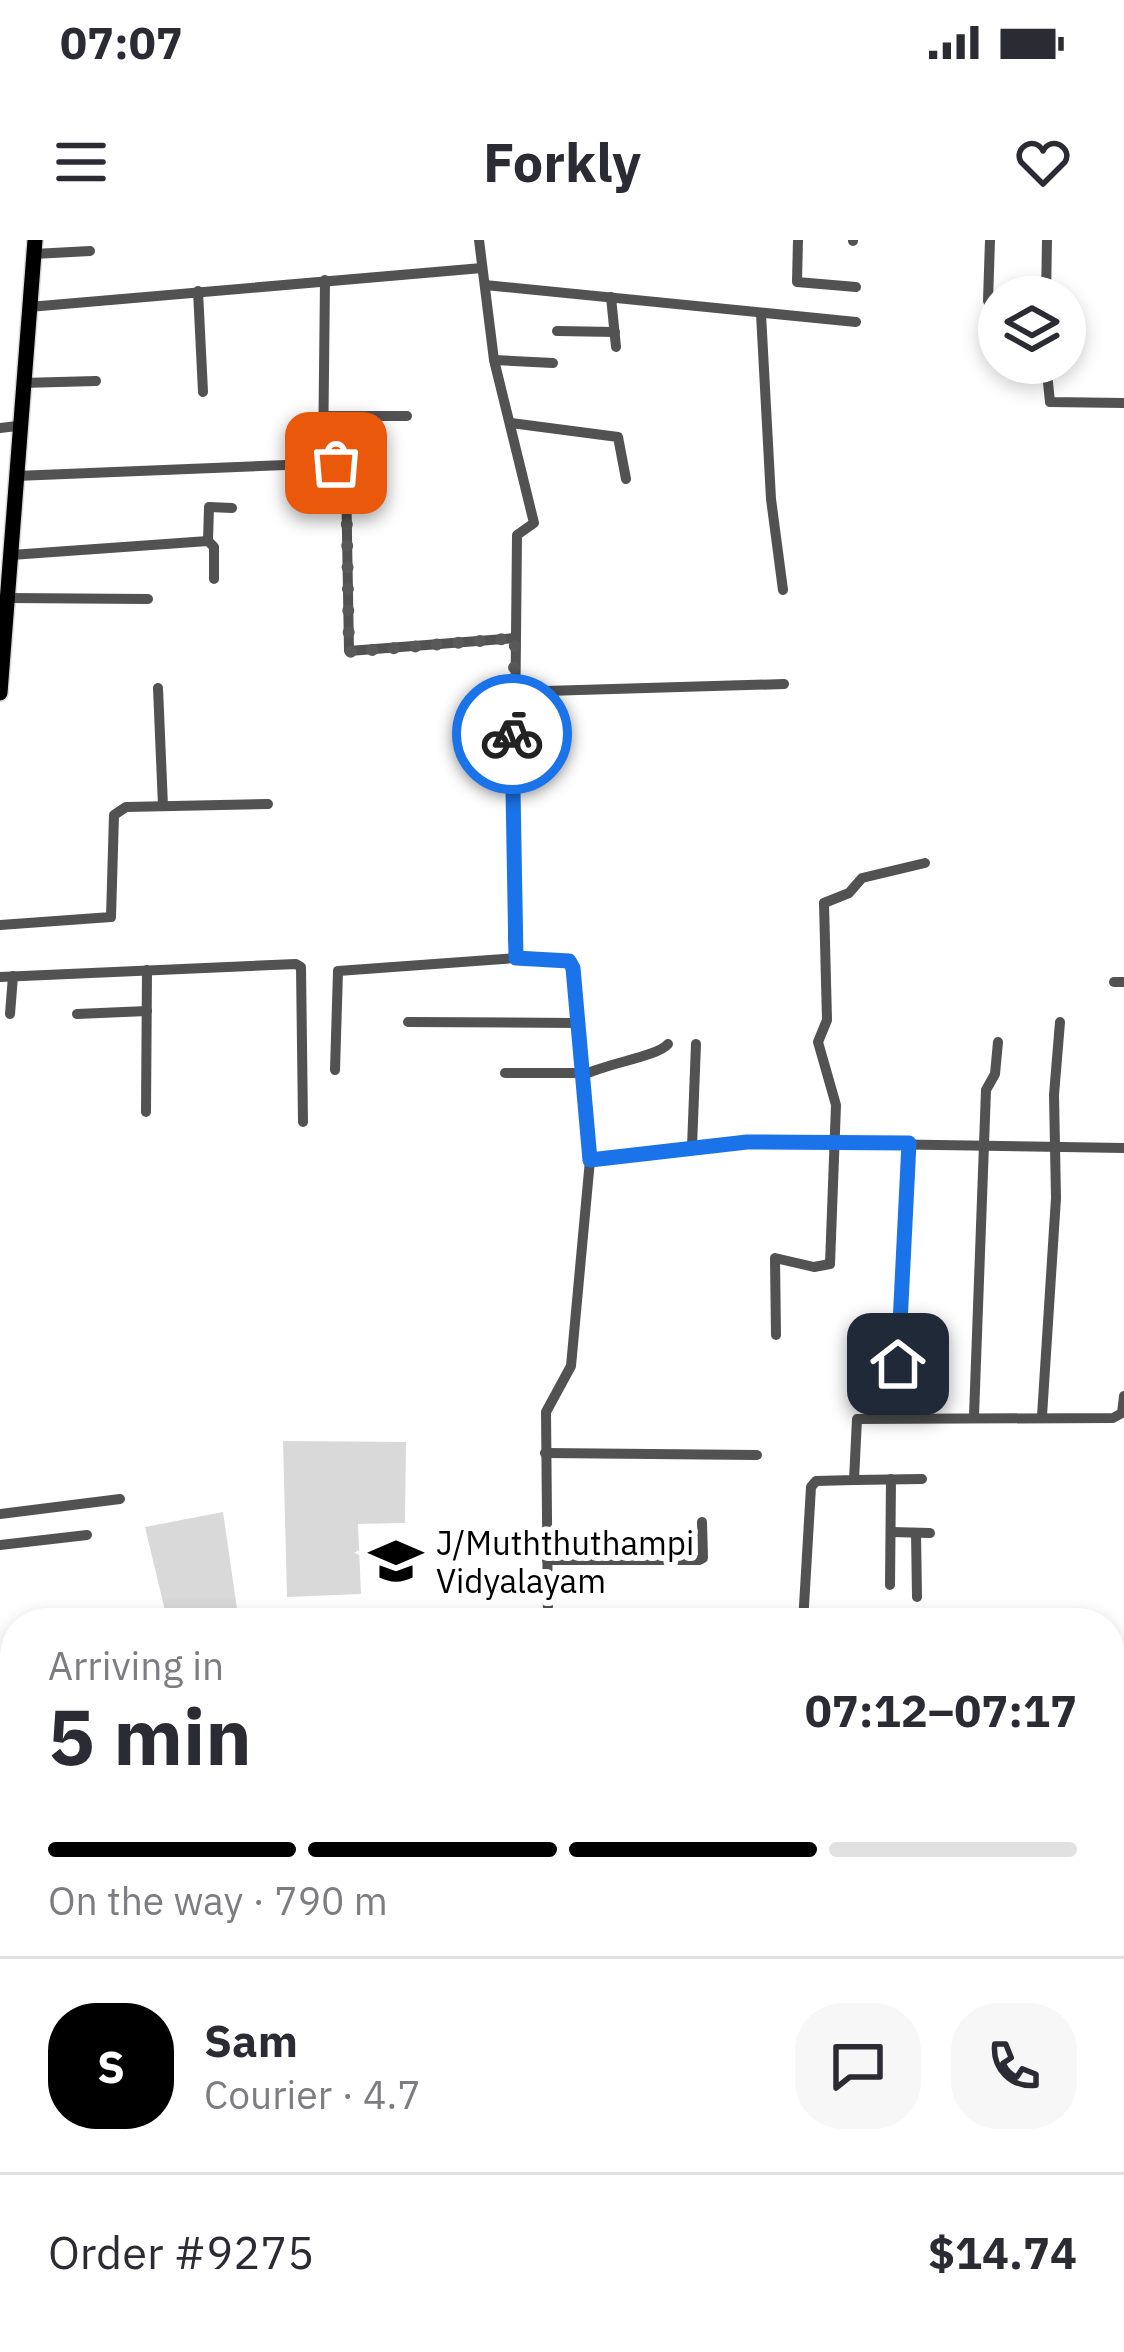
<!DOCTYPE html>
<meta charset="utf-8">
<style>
:root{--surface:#fff;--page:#f7f7f7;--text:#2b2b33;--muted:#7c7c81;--line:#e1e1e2;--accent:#000}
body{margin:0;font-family:"IBM Plex Sans",sans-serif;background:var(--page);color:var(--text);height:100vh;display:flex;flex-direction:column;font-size:45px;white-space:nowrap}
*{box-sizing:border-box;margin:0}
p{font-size:39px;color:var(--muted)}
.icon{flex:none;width:66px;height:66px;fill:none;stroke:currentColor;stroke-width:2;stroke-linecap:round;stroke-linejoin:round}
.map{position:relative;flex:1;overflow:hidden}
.drawer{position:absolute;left:0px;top:1368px;width:1125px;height:744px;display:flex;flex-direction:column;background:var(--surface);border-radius:48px 48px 0 0;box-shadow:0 6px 18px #0003}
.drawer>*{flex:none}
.tools{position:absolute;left:978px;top:36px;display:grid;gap:24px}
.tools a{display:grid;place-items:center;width:108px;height:108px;border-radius:50%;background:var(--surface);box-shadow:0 6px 18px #0003;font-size:60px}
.pin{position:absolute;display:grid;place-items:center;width:102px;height:102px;color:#fff;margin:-51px;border-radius:24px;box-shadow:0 6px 18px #0006}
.courier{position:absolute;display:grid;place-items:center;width:120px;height:120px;margin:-60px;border:9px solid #1a73e8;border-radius:50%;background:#fff;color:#222;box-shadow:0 3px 15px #0007}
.headline em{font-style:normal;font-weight:800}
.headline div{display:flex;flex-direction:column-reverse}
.headline{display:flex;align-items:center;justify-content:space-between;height:204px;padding:0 48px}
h1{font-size:78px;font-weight:800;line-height:90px}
.bar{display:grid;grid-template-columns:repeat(4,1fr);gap:18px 12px;align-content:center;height:144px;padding:0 48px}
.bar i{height:15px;border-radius:9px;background:var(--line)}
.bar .selected{background:var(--accent)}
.bar p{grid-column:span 4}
.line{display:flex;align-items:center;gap:30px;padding:0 48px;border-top:3px solid var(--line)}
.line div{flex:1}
.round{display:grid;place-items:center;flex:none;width:126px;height:126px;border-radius:48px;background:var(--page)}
.status{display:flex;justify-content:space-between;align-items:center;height:84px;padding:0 60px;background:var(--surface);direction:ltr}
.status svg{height:33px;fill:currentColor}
header{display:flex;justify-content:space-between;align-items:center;height:156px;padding:0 48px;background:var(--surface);font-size:54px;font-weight:800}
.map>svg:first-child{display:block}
</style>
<div class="status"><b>07:07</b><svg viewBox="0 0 49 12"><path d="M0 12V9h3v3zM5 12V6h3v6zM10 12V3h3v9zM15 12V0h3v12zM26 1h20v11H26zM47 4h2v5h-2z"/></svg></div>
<header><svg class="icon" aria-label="menu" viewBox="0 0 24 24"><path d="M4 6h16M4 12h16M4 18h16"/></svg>Forkly<svg class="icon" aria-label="heart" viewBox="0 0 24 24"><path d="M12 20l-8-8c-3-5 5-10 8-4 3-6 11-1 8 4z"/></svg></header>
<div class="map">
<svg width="1124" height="2112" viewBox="0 0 1124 2112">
<rect width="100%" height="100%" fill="#fff"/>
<!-- green -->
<g fill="#d9d9d9">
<path d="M283,1201l123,1 -1,81 -47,1 3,70 -74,3z"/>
<path d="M223,1272l14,97 -70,10 -22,-92z"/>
</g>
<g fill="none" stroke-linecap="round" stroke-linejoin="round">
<!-- primary casing -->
<g stroke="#dbdbdb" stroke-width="18">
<path id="primary" d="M0,453l35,-453"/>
</g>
<!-- street -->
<g stroke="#525252" stroke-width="10">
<path d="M479,0l15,120 40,163 -17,12 -4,404 3,19 53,3 4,7 17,192"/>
<path d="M798,0l-1,42 59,5"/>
<path d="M853,0v1"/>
<path d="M34,14l56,-3"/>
<path d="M485,45l371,37"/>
<path d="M198,51l5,101"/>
<path d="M611,57l5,50"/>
<path d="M1046,57l1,-57"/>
<path d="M988,61l2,-61"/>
<path d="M29,67l453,-39"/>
<path d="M761,74l10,185 12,91"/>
<path d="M557,91l58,1"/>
<path d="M494,120l59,3"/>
<path d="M1046,123l4,39 74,1"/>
<path d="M22,143l74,-2"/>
<path d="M324,176h83"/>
<path d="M511,183l107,14 8,42"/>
<path d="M0,188l17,-2"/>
<path d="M323,223l2,-183"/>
<path d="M16,236l320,-13 10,12 3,176 166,-13"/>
<path d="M208,301l1,-34 23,1"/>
<path d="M11,315l197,-14 6,6v32"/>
<path d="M8,358l140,1"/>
<path d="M158,448l5,118"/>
<path d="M512,452l272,-8"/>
<path d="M0,685l111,-8 3,-102 12,-8 142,-3"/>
<path d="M0,737l296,-13 5,3 2,155"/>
<path d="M1114,742h10"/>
<path d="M10,774l3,-38"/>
<path d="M77,774l70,-3"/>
<path d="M408,782l169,1"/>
<path d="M335,830l3,-99 178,-13"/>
<path d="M505,833h76"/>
<path d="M581,836c25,-13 76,-19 87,-32"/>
<path d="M146,872l1,-142"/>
<path d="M692,907l4,-103"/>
<path d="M776,1095l-1,-77 39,9 16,-3 6,-159 -18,-63 9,-22 -3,-117 25,-10 13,-15 63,-15"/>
<path d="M897,1176l12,-273"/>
<path d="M974,1176l12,-326 9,-16 3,-32"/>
<path d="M1042,1176l14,-218 -2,-103 6,-73"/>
<path d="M545,1213l212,2"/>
<path d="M854,1240l68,-1"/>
<path d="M0,1274l120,-15"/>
<path d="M891,1292l39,1"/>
<path d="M916,1293l1,64"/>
<path d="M0,1305l87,-10"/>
<path d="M547,1320h152l4,-2 -1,-36"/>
<path d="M890,1345l1,-106"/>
<path d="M548,1383l-2,-211 25,-46 19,-206 157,-18 377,6"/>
<path d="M803,1383l8,-136 5,-6 38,-1 3,-61 256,-1 9,-5 2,-17"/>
<path d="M1110,1454h14"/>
<path d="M0,1459h15"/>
<path d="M0,1565h15"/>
<path d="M0,1655h15"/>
<path d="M126,2097l5,15"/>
<path d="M506,2097l3,15"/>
<path d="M55,2112l1,-15"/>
<path d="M155,2112l54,-10 10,10"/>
<path d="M301,2112v-15"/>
<path d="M698,2112l2,-15"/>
<path d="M757,2112v-15"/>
</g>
<!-- secondary -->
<g stroke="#1f1f1f" stroke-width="14">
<path d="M1110,1893h14"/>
<path d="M0,1943l15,1"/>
</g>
<!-- primary -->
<use href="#primary" stroke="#000" stroke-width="15"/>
</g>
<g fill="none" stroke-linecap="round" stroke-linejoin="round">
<!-- done -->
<path stroke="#595959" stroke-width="12" stroke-dasharray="0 21.6" d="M336,223l10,12 3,177 166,-14 -3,96"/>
<!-- route -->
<path stroke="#1a73e8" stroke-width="15" d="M512,494l4,224 53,3 4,7 17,192 157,-18 162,1 -11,221"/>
</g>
<!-- icons -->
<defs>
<g id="school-bare" transform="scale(4.14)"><path d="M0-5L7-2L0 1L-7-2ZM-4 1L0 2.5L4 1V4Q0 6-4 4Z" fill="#000" stroke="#fff" stroke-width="2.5" paint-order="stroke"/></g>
</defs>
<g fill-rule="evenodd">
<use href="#school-bare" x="396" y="1321"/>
</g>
<g text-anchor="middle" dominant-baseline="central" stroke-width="12" stroke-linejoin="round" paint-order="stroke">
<!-- poi labels -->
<g font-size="33" fill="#000" stroke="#fff" text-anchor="start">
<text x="436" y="1302">J/Muththuthampi<tspan x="436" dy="38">Vidyalayam</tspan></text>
</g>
</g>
</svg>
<div class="tools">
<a><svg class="icon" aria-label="layers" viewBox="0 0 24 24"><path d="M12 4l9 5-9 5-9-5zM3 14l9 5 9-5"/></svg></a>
</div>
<div class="pin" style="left:336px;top:223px;background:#ea580c"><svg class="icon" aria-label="bag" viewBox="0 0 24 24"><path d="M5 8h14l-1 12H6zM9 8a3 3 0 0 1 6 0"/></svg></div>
<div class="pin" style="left:898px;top:1124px;background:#1f2937"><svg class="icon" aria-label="home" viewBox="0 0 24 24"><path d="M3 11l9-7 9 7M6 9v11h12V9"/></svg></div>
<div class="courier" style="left:512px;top:494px"><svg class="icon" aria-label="bike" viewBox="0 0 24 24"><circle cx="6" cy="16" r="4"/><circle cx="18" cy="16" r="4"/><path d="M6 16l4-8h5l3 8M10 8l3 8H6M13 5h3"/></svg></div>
<section class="drawer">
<div class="headline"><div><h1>5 min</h1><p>Arriving in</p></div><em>07:12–07:17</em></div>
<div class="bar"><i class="selected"></i><i class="selected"></i><i class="selected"></i><i></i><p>On the way · 790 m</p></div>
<div class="line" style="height:216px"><b class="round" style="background:var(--accent);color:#fff">S</b><div><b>Sam</b><p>Courier · 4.7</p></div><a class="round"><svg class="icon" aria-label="chat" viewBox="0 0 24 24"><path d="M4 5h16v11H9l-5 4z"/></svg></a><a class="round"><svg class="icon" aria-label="phone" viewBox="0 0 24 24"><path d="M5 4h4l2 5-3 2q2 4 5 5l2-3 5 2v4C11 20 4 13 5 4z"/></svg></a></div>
<div class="line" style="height:156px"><div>Order #9275</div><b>$14.74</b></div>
</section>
</div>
